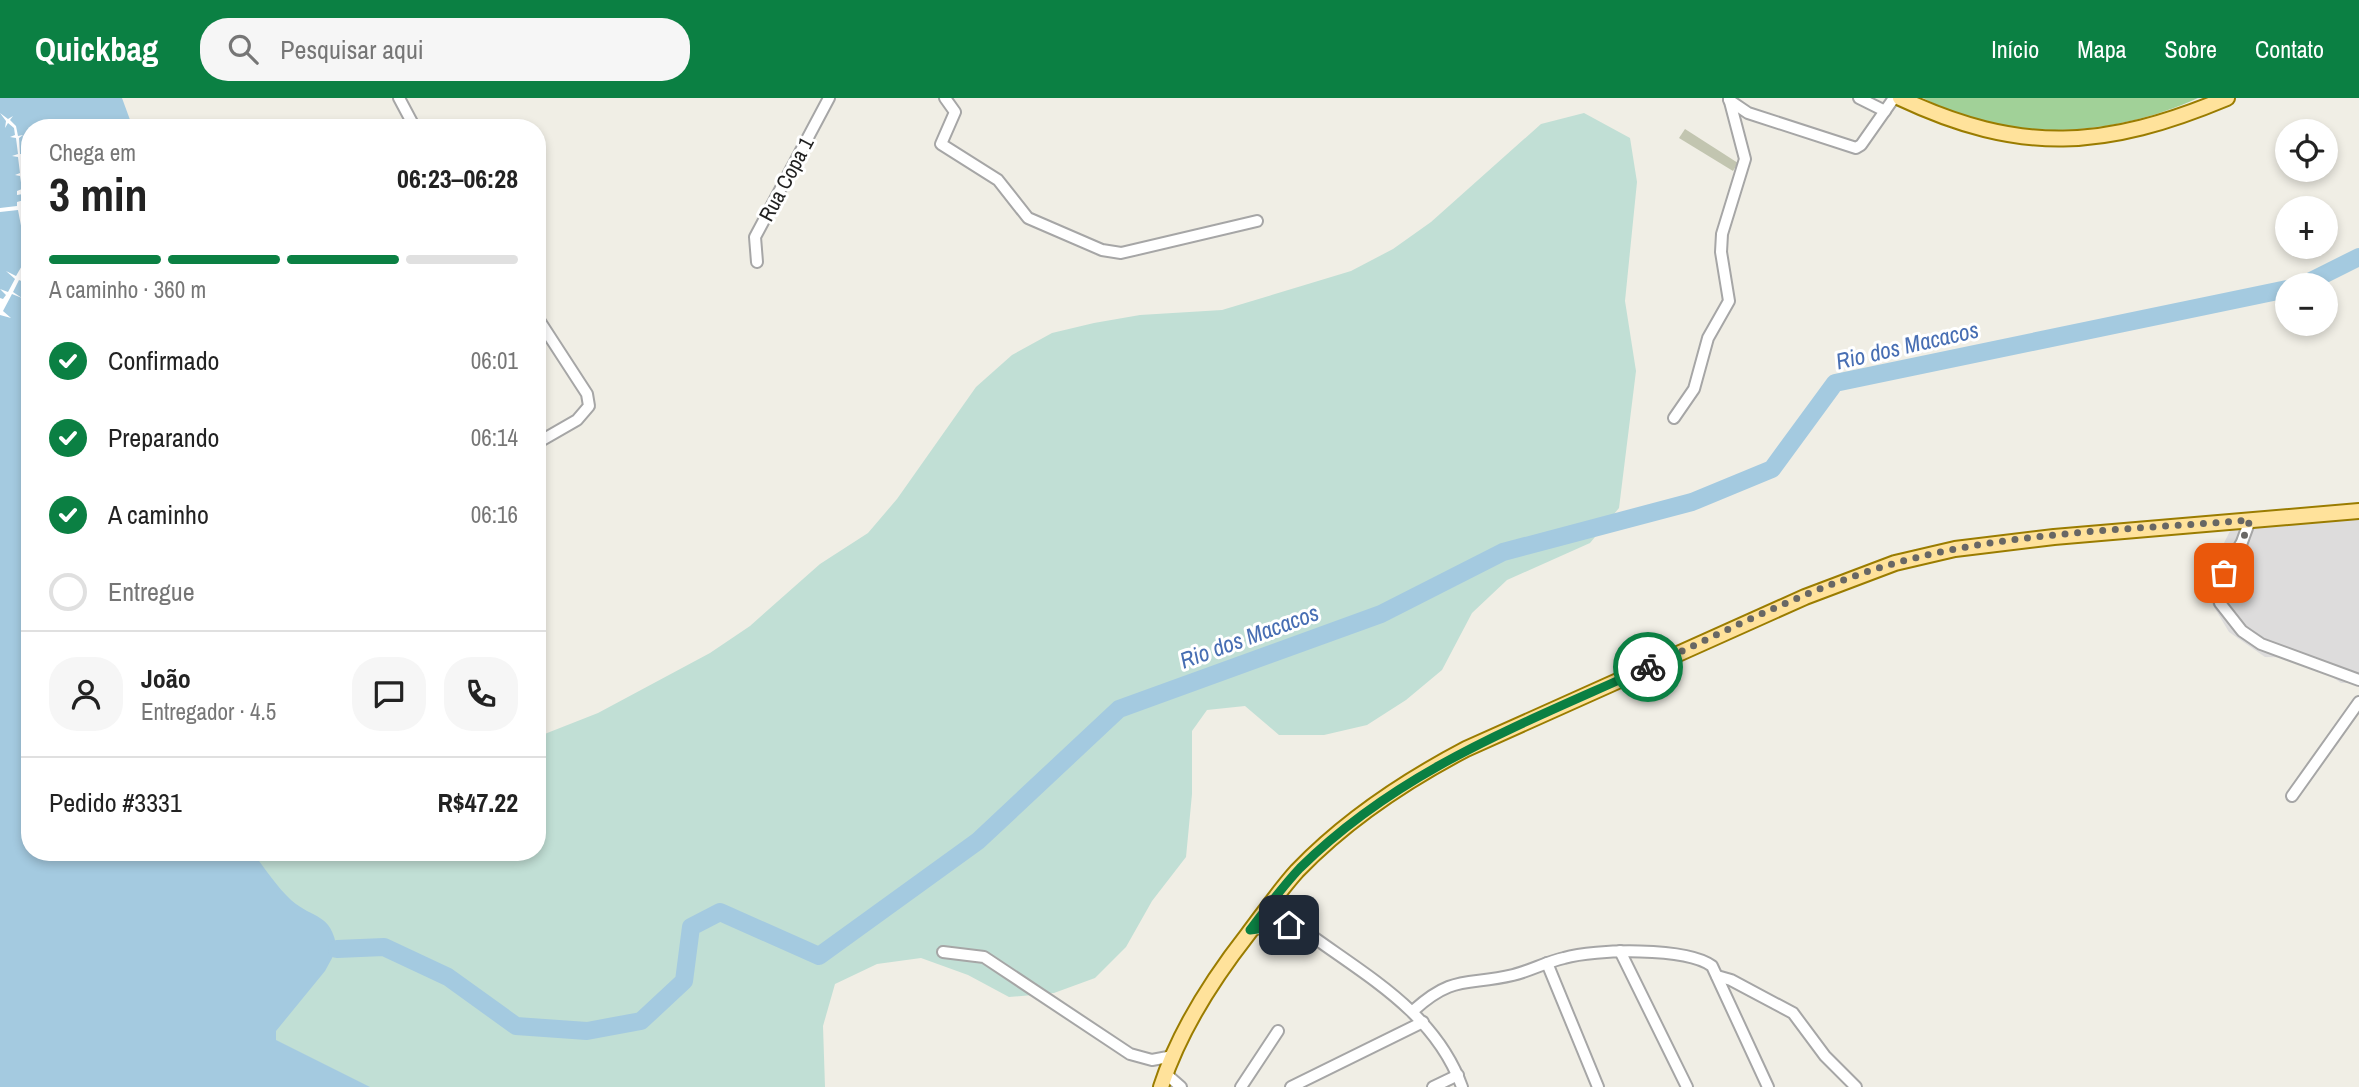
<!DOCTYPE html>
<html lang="pt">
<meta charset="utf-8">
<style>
:root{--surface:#fff;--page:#f6f6f6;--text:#222;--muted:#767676;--line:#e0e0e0;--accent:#0b8043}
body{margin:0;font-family:"Archivo Narrow",sans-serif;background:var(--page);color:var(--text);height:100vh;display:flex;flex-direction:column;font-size:26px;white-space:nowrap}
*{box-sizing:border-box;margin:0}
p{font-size:23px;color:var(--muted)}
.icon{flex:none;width:38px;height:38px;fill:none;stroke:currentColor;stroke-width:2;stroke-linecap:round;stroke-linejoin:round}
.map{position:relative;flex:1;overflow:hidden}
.sheet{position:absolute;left:21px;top:21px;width:525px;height:742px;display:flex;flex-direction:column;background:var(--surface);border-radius:28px;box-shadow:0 4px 10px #0003}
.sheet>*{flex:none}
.controls{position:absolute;left:2275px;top:21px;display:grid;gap:14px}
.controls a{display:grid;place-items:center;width:63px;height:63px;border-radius:50%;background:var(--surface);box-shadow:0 4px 10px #0003;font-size:35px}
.pin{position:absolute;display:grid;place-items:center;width:60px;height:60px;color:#fff;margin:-30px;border-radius:14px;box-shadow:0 4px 10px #0006}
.courier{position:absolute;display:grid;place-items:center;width:70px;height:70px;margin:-35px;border:5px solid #0b8043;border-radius:50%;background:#fff;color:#222;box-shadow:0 2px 9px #0007}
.overview em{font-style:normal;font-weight:800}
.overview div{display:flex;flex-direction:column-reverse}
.overview{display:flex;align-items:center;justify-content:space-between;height:119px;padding:0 28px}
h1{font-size:46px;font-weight:800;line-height:52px}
.bar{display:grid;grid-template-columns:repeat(4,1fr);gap:10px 7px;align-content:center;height:84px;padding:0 28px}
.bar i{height:9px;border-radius:5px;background:var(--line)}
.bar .active{background:var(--accent)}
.bar p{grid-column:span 4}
.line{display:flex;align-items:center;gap:18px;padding:0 28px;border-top:2px solid var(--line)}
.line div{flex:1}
.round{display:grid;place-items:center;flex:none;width:74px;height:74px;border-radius:28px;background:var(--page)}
ol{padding:0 28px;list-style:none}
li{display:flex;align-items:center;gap:21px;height:77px}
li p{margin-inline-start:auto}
li .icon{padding:7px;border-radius:50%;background:var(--accent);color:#fff;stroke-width:4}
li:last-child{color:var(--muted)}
li i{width:38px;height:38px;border:4px solid var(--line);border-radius:50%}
header{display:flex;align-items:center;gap:42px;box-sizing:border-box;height:98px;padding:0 35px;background:var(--accent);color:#fff}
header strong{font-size:33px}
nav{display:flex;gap:38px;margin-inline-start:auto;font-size:24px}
.search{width:490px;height:63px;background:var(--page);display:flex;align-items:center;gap:18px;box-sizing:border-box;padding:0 24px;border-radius:28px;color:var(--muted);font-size:26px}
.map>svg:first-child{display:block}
</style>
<header>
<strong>Quickbag</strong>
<div class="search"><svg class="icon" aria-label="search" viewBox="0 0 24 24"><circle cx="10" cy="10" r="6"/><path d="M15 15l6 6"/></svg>Pesquisar aqui</div>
<nav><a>Início</a><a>Mapa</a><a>Sobre</a><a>Contato</a></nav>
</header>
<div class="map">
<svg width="2359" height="989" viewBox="0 0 2359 989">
<rect width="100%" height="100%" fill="#f0eee5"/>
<!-- residential -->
<path fill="#dddcdc" d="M2359,405v180h-18l-36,-25 -40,-1 -36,-25 -27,-45 37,-74z"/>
<!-- construction -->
<path fill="#c2c5b0" d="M1685,31l53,34 -5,8 -54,-33z"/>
<!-- forest -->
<path fill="#a1d198" d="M1923,0h275c-86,39 -190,46 -275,0z"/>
<!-- wetland -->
<path fill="#c1dfd5" d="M1584,15l46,25 7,44 -12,119 11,70 -17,137 -29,35 -83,37 -35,33 -30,57 -36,30 -39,25 -43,10h-45l-34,-29 -38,4 -15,21v63l-6,63 -34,44 -26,46 -31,31 -41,15 -45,4 -41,-22 -47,-17 -44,6 -42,20 -12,42 2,61h-760l151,-235h321v-115l61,-24 112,-60 40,-27 70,-62 48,-31 29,-34 79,-112 36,-32 40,-22 42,-10 46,-8 82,-5 129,-39 42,-22 38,-27 110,-98z"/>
<!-- water -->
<path fill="#a4cae0" d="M0,0h122l11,30h-103v724h222c13,16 24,34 39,48 23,20 40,12 46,49l-12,22 -49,60v9l94,47h-370z"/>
<!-- pier -->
<path fill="#fff" d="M0,15l8,6 5,-3 -3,4 6,6 2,10 5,-1 -4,3 1,16h6l-5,3 2,16 5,-1 -5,4 2,15h5l-5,4 4,16 -5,1 3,18h3v32l-5,8 5,6 -6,-3 -3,5 9,7 -11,-5 -6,12 9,6 -10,-4 -9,17 8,7 -11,-3v-17l3,1 3,-4 -6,-6 8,3 7,-13 -9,-8 10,5 11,-19 -9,-47 -18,2v-4l17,-2v-4l7,-2 -1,-6 -6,1v-4l5,-2 -2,-13 -5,-1 5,-2 -2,-16 -6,-1 6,-2 -2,-16 -6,-1 5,-2 -1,-7 -6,-5 -3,5 1,-7z"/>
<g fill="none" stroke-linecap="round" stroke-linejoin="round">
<!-- river -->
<g stroke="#a4cae0" stroke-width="18">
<path d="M2303,187l56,-28"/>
<path d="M337,851l47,-2 64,30 68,49 71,5 54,-10 43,-40 7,-54 29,-15 99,44 159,-115 141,-132 262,-95 122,-62 189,-50 80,-33 63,-86 452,-94"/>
</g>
<!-- minor casing -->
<g stroke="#a6a6a6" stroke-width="14">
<g id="minor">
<path d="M399,0l16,30"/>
<path d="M945,0l10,14 -14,32 57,36 30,38 74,32 19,3 136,-32"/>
<path d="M1859,0l26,13"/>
<path d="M1729,2l19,13 108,35 5,-3 33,-47"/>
<path d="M757,164l-2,-25 74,-139"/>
<path d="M537,219l50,77 2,12 -12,14 -40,23"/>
<path d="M1674,320l20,-29 14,-51 21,-37 -8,-49 1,-18 23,-75 -16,-61"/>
<path d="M2250,422l-8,22 -24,42 2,19 22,28 19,13 98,36"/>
<path d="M2292,698l67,-94"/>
<path d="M1250,832l39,-5 16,6c61,45 130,81 157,156"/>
<path d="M1620,853l67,136"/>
<path d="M943,854l41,5 146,97 22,6 21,-4"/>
<path d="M1547,865l51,124"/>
<path d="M1717,878l14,4 62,33 32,43 31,31"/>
<path d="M1414,912c40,-36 53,-24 99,-35 17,-4 33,-13 51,-17 31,-9 122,-11 148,8l56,121"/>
<path d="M1165,975l16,14"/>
<path d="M1241,989l37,-56"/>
<path d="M1291,989l132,-65"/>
<path d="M1433,989l25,-12"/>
</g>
</g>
<!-- major casing -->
<g stroke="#9a7c00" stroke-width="18">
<g id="major">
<path d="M1900,0c121,57 205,51 327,0"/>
<path d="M1161,989c18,-56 51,-107 87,-153 16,-21 31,-43 49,-63 48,-50 108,-90 169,-122l339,-152 90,-34 60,-14 99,-12 305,-26"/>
</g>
</g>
<!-- minor -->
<use href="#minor" stroke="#fff" stroke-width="10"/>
<!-- major -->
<use href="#major" stroke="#ffe29b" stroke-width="14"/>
</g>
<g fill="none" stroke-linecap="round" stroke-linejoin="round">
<!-- done -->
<path stroke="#686764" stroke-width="7" stroke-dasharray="0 12.6" d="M1648,569c89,-41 179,-89 275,-111 106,-25 219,-27 327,-36l-8,22 -18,31"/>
<!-- route -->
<path stroke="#0b8043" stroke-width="9" d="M1289,827l-39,5c16,-21 32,-43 50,-62 100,-99 223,-144 348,-201"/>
</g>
<g text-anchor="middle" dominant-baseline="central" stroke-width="6" stroke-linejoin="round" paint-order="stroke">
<!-- street labels -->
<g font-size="21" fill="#1f1f1f" stroke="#fff">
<text transform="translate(786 81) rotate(-62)">Rua Copa 1</text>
</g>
<!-- water labels -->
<g font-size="23" font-style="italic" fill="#476eb3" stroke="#fff">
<text transform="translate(1907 247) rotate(-13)">Rio dos Macacos</text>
<text transform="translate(1249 538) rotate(-20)">Rio dos Macacos</text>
</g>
</g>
</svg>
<div class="controls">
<a><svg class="icon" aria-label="locate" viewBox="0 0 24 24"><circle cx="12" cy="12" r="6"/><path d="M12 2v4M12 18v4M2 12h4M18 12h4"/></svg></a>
<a>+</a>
<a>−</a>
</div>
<div class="pin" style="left:2224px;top:475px;background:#ea580c"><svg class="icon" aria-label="bag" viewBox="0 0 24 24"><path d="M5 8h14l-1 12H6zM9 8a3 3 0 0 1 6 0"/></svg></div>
<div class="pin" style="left:1289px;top:827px;background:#1f2937"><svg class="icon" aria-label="home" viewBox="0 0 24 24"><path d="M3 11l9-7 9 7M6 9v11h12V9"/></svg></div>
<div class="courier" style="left:1648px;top:569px"><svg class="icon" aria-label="bike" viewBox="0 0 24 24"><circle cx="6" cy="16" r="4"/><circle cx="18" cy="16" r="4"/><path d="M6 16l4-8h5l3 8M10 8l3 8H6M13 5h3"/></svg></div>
<section class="sheet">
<div class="overview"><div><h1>3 min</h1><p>Chega em</p></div><em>06:23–06:28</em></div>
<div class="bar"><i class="active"></i><i class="active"></i><i class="active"></i><i></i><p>A caminho · 360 m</p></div>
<ol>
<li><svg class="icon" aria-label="check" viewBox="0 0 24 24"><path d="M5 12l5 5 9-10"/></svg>Confirmado<p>06:01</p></li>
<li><svg class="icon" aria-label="check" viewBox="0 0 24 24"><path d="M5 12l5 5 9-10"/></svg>Preparando<p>06:14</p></li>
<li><svg class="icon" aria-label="check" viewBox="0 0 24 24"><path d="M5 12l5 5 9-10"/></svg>A caminho<p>06:16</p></li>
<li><i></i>Entregue</li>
</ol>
<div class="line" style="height:126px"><a class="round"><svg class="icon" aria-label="person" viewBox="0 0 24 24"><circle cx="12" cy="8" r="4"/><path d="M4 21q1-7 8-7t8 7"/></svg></a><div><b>João</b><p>Entregador · 4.5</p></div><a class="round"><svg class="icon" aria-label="chat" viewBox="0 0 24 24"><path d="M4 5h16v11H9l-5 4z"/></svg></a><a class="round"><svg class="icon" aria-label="phone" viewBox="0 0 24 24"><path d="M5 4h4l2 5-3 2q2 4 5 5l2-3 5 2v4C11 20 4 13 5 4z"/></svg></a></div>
<div class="line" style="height:91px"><div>Pedido #3331</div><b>R$47.22</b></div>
</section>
</div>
